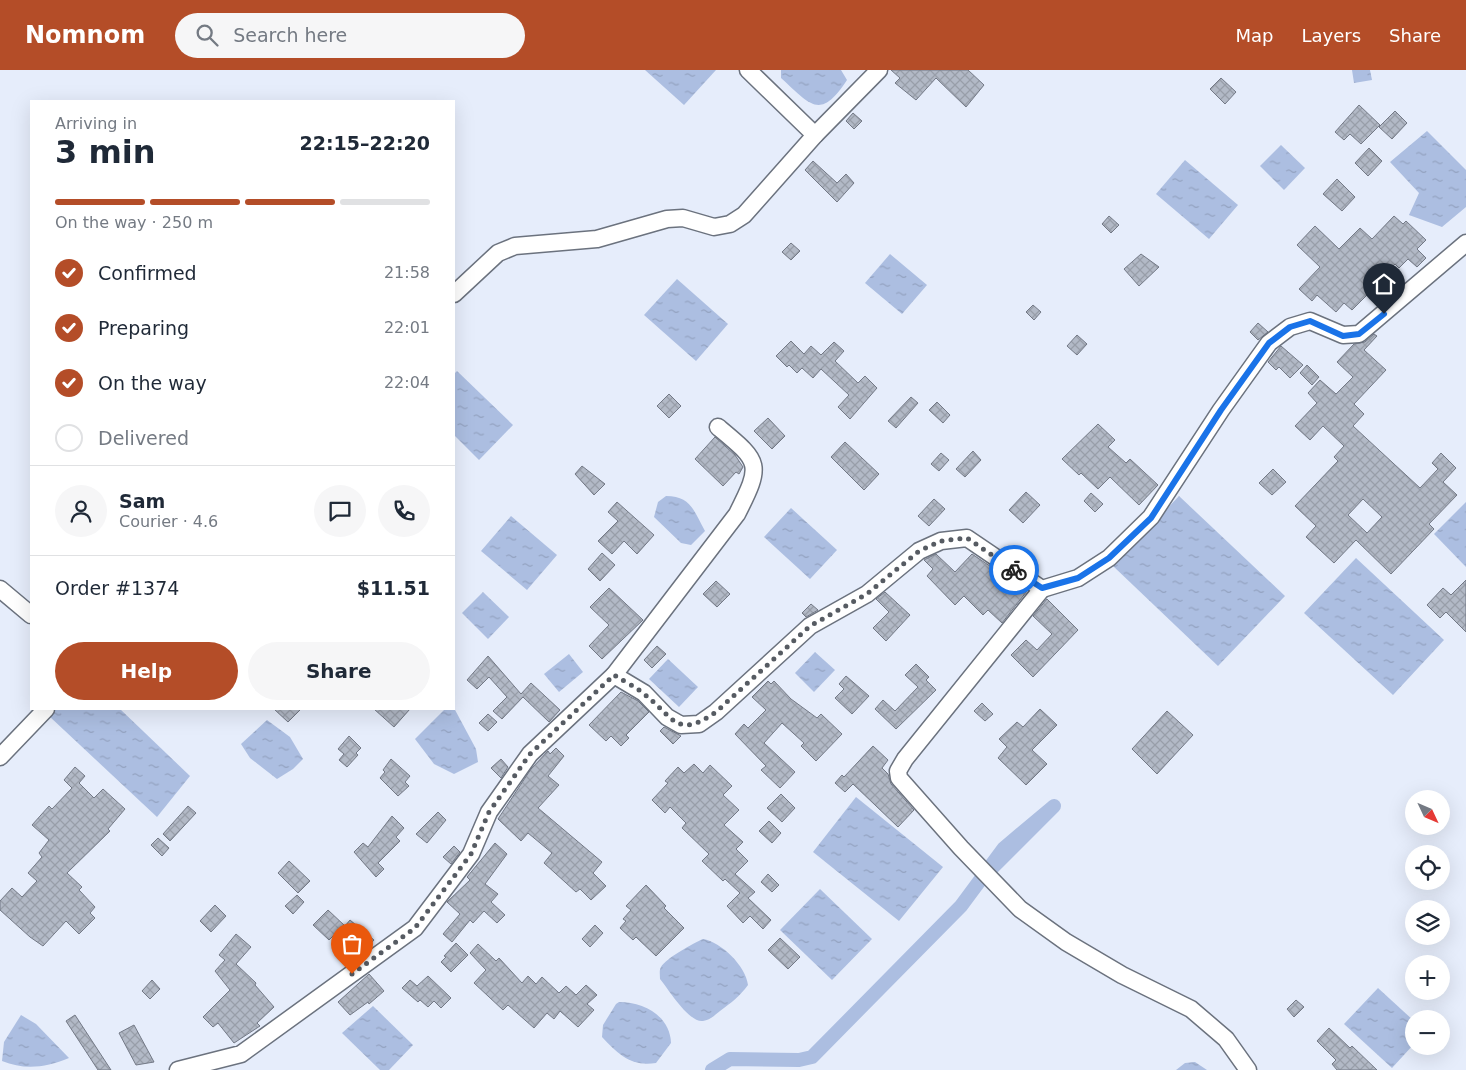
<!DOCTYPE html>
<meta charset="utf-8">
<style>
:root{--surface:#fff;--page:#f6f6f7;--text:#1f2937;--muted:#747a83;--line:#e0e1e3;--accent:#b44d28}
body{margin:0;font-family:"DejaVu Sans",sans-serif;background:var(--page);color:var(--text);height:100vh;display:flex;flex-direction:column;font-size:19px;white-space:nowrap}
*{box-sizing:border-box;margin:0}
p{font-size:16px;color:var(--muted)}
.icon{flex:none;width:28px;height:28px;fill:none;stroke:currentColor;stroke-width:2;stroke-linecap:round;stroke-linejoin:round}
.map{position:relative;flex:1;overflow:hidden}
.drawer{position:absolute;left:30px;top:30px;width:425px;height:610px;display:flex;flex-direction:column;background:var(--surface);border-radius:0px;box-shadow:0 5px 20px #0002}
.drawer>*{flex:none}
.needle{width:32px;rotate:134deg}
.tools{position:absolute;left:1405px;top:720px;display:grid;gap:10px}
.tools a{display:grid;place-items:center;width:45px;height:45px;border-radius:50%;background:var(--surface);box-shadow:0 5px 20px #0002;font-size:25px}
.pin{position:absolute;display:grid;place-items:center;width:42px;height:42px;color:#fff;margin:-51px -21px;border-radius:50% 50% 50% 0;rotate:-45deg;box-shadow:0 0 5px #0007}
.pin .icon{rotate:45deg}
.courier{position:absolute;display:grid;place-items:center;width:50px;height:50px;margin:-25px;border:4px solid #1a73e8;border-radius:50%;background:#fff;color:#222;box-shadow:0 1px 6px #0007}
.overview em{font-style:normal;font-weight:700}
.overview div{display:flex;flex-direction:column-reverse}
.overview{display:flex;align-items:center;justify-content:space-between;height:85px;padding:0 25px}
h1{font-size:32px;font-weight:700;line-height:38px}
.bar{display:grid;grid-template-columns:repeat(4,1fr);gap:8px 5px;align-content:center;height:60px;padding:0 25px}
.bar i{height:6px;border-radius:4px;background:var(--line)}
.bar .selected{background:var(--accent)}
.bar p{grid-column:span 4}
.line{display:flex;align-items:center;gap:12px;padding:0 25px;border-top:1px solid var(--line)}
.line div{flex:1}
.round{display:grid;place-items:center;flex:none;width:52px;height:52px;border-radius:26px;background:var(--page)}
ol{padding:0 25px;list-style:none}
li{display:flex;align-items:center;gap:15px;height:55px}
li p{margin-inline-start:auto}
li .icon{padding:5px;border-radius:50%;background:var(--accent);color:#fff;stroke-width:4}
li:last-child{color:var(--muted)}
li i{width:28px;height:28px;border:2px solid var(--line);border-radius:50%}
.button{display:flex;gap:10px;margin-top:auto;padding:10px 25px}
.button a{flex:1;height:58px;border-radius:30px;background:var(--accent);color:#fff;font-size:20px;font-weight:700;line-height:58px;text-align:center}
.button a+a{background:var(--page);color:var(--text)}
header{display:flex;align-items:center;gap:30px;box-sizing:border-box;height:70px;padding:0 25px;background:var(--accent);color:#fff}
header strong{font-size:24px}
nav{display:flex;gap:28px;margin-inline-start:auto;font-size:18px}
.search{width:350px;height:45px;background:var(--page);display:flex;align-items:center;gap:12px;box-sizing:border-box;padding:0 18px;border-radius:28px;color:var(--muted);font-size:19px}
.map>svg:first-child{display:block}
</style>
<header>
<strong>Nomnom</strong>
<div class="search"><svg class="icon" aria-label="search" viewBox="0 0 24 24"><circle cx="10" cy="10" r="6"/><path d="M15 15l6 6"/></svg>Search here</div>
<nav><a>Map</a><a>Layers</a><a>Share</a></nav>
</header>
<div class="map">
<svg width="1466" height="1000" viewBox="0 0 1466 1000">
<defs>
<pattern id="water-ripples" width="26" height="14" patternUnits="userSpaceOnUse" patternTransform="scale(1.25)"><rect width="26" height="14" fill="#acbee1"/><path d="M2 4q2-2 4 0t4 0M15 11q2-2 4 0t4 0" fill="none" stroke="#93a2c0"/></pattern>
<pattern id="building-cross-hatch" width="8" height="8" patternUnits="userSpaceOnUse" patternTransform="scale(1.25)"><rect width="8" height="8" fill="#b2b9c6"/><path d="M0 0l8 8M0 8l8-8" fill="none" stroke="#989ea9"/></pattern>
</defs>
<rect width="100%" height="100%" fill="#e6edfb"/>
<!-- water -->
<g fill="url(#water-ripples)">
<path d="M645,0h71l-32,35z"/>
<path d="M781,0h60l6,10c-27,41 -36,25 -66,-2z"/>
<path d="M1352,0h18l2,10 -18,3z"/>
<path d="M1427,61l39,39v37l-24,20 -33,-12 10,-22 -29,-31z"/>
<path d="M1281,75l24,23 -21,22 -24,-24z"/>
<path d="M1185,90l53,45 -29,34 -53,-45z"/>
<path d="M890,184l37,31 -25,29 -37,-31z"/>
<path d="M677,209l51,45 -32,37 -52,-46z"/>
<path d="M457,301l56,54 -34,35 -25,-25v-61z"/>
<path d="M666,426c25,0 28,15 39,35l-14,14 -10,-2 -27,-26 4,-15z"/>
<path d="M1179,426l106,100 -67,70 -105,-100z"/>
<path d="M1466,432v65l-32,-33z"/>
<path d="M791,438l46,42 -27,29 -46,-42z"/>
<path d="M511,446l46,39 -30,35 -46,-39z"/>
<path d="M1356,488l88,82 -51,55 -89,-82z"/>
<path d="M483,522l26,25 -21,22 -26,-26z"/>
<path d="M815,582l20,18 -21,22 -19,-19z"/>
<path d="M569,584l14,18 -24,20 -15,-18z"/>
<path d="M668,589l30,28 -19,20 -30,-28z"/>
<path d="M454,638l22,41 2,13 -24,12 -20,-10 -19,-25 30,-30z"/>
<path d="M56,639h64l70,67 -33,41 -108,-101z"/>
<path d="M267,650l23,17 13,22 -10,10 -16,10 -27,-21 -9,-14z"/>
<path d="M856,727l87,70 -44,54 -86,-69z"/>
<path d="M820,819l52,50 -40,41 -52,-50z"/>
<path d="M703,869c18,3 43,27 45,46 -8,11 -17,18 -28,26 -5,4 -10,9 -17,10 -14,2 -34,-31 -43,-42 0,-4 -1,-9 1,-12 5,-9 33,-24 42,-28z"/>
<path d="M1378,918l36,33v23l-22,24 -48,-44z"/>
<path d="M619,932c25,0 51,14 52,41l-15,20c-25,4 -38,-9 -54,-26l1,-12 13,-21z"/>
<path d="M373,936l40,39 -24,25h-9l-38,-37z"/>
<path d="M21,945l15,9 33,34c-24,10 -45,12 -67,3l2,-19z"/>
<path d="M1195,992l12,8h-31l9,-7z"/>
</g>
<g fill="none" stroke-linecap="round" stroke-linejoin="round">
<!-- canal -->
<path stroke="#acbee1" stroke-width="14" d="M712,1000l18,-11 69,1 13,-3 149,-151 43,-58 50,-42 -71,71"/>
</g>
<!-- building -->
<g fill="url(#building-cross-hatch)" stroke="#737986" fill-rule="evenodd">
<path d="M891,0h77l16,15 -18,22 -30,-29 -20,22 -21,-17 5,-5z"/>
<path d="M1221,8l15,14 -11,12 -15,-15z"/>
<path d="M1359,35l21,20 -19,19 -11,-10 -6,6 -9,-8z"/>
<path d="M1395,41l12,12 -15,16 -13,-12z"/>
<path d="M853,43l9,8 -8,8 -8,-8z"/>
<path d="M1369,78l13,13 -14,15 -13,-13z"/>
<path d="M813,91l24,22 9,-9 8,9 -17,19 -32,-32z"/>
<path d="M1337,109l18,18 -13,14 -19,-17z"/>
<path d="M1109,146l10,9 -8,8 -9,-9z"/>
<path d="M1394,146l9,8 3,-3 20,19 -9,9 9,9 -9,9 -9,-8 -9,9 -4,-4 -17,17 7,6 -13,13 -5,-5 -15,15 -8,-7 -8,9 -19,-17 -5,6 -13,-12 21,-22 -23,-22 18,-19 24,23 21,-21 12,11z"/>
<path d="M791,173l9,8 -9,9 -9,-8z"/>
<path d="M1141,184l18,13 -20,19 -15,-17z"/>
<path d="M1033,235l8,7 -7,8 -8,-8z"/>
<path d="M1258,253l10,9 -10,8 -8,-8z"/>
<path d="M1374,264l3,2 -13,14 22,20 -32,34 10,10 -11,12 67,62 18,-19 -6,-6 9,-10 15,15 -13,14 14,13 -28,29 5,5 -43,45 -35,-34 -22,23 -28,-26 10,-11 -21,-20 43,-45 -4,-4 10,-11 -21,-20 -13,14 -15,-14 22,-23 -9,-10 12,-13 16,14 17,-17 -16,-15 17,-18 11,-2zM1363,429l19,18 -15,16 -19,-18z"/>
<path d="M1077,265l10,9 -10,11 -10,-9z"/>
<path d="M791,271l13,13 7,-8 10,9 13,-13 10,9 -9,10 23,22 7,-7 12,12 -27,31 -12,-12 11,-12 -28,-26 -8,9 -11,-10 -5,5 -8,-8 -2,2 -11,-11z"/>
<path d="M1281,276l22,19 -13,13 -11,-11 -3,3 -8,-8z"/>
<path d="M1307,295l12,12 -7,8 -12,-12z"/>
<path d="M669,324l12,12 -12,12 -12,-12z"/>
<path d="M911,327l7,6 -22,25 -8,-7z"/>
<path d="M937,332l13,13 -7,8 -14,-13z"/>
<path d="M768,348l17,18 -13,13 -18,-18z"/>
<path d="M1098,354l17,16 -7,7 18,16 4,-4 28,26 -19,20 -29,-28 -12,12 -17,-16 -2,2 -17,-16z"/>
<path d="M715,367l20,18 8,12 -4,7 -3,-2 -13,14 -28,-27z"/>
<path d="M845,372l34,32 -15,16 -33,-33z"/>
<path d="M973,381l8,9 -16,17 -9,-8z"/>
<path d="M941,383l8,7 -10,11 -8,-7z"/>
<path d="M582,396l23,18 -11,11 -19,-21z"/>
<path d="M1273,399l13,13 -14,13 -13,-12z"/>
<path d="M1026,422l14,13 -17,18 -14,-13z"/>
<path d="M1091,423l12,11 -8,8 -11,-11z"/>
<path d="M934,429l11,10 -16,17 -11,-10z"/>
<path d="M617,432l37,33 -17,19 -13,-13 -12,13 -14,-13 20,-20 -10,-9z"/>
<path d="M602,483l13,12 -15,16 -12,-12z"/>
<path d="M936,484l19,18 17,-18 55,37 -25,32 -14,-13 -5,5 -19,-19 -9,9 -28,-29 6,-7 -9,-9z"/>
<path d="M1466,510v52l-20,-20 -6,6 -13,-13 16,-17 8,7z"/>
<path d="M716,511l14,13 -13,13 -14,-13z"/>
<path d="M609,518l34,32 -41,39 -13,-13 20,-21 -19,-18z"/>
<path d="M885,522l25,23 -24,26 -13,-13 16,-16 -13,-13z"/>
<path d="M1047,529l31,31 -45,47 -22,-22 15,-15 11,10 15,-16 -19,-18z"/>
<path d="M811,534l7,6 -12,7 -4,-4z"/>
<path d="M657,576l9,8 -14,14 -8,-8z"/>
<path d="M488,586l33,38 10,-11 29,27 -11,12 -26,-25 -21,22 -9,-8 14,-14 -18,-20 -12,12 -10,-9z"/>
<path d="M916,594l13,13 -3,3 10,10 -40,39 -21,-20 8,-9 12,11 23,-24 -13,-12z"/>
<path d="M846,606l23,20 -17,18 -17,-16 9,-9 -5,-5z"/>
<path d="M768,611l3,3 3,-3 17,18 26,19 4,-4 21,20 -26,27 -15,-15 3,-3 -22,-20 -18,20 31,29 -15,16 -19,-18 5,-4 -31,-32 9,-10 4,4 18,-18 -14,-13z"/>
<path d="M621,622l17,9 11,11 -23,23 3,3 -8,8 -10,-10 -5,5 -17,-16z"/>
<path d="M982,633l11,11 -8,7 -11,-10z"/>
<path d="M274,639h27l-13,13z"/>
<path d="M374,639h36l-16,18z"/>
<path d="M1040,639l17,16 -25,25 15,14 -21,21 -28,-27 9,-11 -8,-8 18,-17 6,5z"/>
<path d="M1167,641l26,24 -36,39 -25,-25z"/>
<path d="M488,644l9,8 -9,9 -9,-8z"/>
<path d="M664,657l17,9 -8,8 -13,-13z"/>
<path d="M349,666l12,12 -5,5 2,2 -11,12 -8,-7 5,-6 -6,-5z"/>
<path d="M873,676l15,14 -6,8 6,6 3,10 23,26 -16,17 -45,-43 -8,8 -10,-9 7,-8 2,2z"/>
<path d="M556,678l8,8 -16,20 11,9 -21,23 64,54 -9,11 13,13 -15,14 -11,-11 -4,3 -32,-29 8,-10 -24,-20 -7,8 -23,-22 33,-50 17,-18 2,3z"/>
<path d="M391,689l19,17 -5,6 4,4 -11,10 -18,-18 5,-6 -2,-2z"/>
<path d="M501,689l7,8 -7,11 -10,-10z"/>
<path d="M694,694l9,9 7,-8 22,21 -9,9 16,15 -15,15 19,17 -7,7 12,12 -13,13 20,18 -7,6 23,22 -8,9 -13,-13 -7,7 -16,-17 13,-13 -15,-14 -2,2 -21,-20 7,-7 -27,-26 4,-5 -16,-16 -5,6 -13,-13 16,-17 -3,-2 13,-14 6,6z"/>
<path d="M75,697l10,9 -6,7 15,15 9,-9 22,20 -17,20 2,2 -43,42 15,14 -3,3 16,17 -5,6 5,5 -16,16 -13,-13 -23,25 -13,-9 -30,-27v-9l12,-13 10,9 15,-16 -9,-8 14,-16 -3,-4 10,-13 -17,-15 17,-19 3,3 20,-21 -8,-8z"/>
<path d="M781,724l14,14 -13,14 -15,-14z"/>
<path d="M188,736l8,7 -26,28 -7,-7z"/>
<path d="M438,742l8,8 -19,23 -11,-9z"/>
<path d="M392,746l12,12 -8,9 4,4 -22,22 6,6 -8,8 -22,-25 9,-9 5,4z"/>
<path d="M769,751l12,12 -9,10 -13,-12z"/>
<path d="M158,768l11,10 -7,8 -11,-11z"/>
<path d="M495,773l12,11 -22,30 13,10 -7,8 14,13 -8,8 -13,-12 -11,12 -3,-3 -18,22 -9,-8 17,-20 -13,-12 23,-22 -3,-3z"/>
<path d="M454,776l6,6 -9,12 -8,-7z"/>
<path d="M289,791l21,20 -12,12 -20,-20z"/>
<path d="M768,804l11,11 -7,7 -11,-10z"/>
<path d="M646,815l20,21 -2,2 20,20 -28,28 -20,-19 -3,3 -13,-12 6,-7 -3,-2 8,-9 -5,-4z"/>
<path d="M297,825l7,7 -11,12 -8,-8z"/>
<path d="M215,835l11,11 -15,16 -11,-11z"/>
<path d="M328,840l17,16 5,-6 24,20 -15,16 -25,-21 -5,5 -16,-15z"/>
<path d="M595,855l8,8 -13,14 -8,-8z"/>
<path d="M236,864l15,13 -15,17 20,19 -1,2 19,22 -17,16 3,3 -26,17 -16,-20 -5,4 -10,-10 27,-27 -15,-19 10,-11 -6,-5z"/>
<path d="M780,868l20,19 -12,12 -20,-19z"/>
<path d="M456,873l12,12 -17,17 -10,-10 5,-5 -2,-1z"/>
<path d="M478,874l18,17 3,-3 23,25 6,-7 8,8 6,-7 17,16 7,-7 10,9 10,-10 11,10 -10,9 7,6 -16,17 -18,-16 -6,8 -7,-6 -13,15 -26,-23 -5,5 -29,-27 12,-13 -16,-17z"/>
<path d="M369,904l15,17 -15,13 -1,-2 -18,13 -12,-13z"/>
<path d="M428,906l23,22 -10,10 -7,-7 -6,6 -8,-7 -2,2 -16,-14 8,-8 7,6z"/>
<path d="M152,910l8,9 -10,10 -8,-8z"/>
<path d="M1296,930l8,7 -10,10 -7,-8z"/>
<path d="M75,945l36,55h-13l-32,-49z"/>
<path d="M134,955l20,37 -18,3 -17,-32z"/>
<path d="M1329,958l21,20 2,-2 25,24h-40l-5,-6 4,-4 -19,-19z"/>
</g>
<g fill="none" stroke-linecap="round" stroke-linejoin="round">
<!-- minor casing -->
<g stroke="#6b727e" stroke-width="19">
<g id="minor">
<path d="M748,0l67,65"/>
<path d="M454,224l44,-41 17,-7 82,-7 70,-20 16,-1 31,9 16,-3 14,-9 71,-80 64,-65"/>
<path d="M0,519l31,26"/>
<path d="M1042,519l-137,170 -7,12 1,7 62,70 59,61 46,33 56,33 69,34 35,30 22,31"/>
<path d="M614,605l123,-161c26,-51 23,-52 -19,-87"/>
<path d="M0,687l46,-48"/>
<path d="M178,1000l63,-16 174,-126 56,-74 18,-42 41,-58 84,-79 30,18 23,24 14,8 18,-1 17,-12 94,-86 57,-32 52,-43 22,-10 26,-3 75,51 36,-11 31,-20 42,-41 70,-107 48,-67 21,-16 20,-6 33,14 16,-1 107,-91"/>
</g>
</g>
<!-- minor -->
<use href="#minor" stroke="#fff" stroke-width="16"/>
</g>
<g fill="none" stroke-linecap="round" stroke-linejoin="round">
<!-- done -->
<path stroke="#565b62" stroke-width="5" stroke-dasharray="0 9" d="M352,904l63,-46 56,-74 18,-42 41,-58 84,-79c9,6 21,11 30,19 30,23 32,46 72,18l94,-86 57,-32 52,-43 22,-10 26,-3 47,32"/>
<!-- route -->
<path stroke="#1a73e8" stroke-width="6" d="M1014,500l28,18 36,-10 31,-20 42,-40 70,-108 48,-67 21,-16 20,-6 33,15 16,-2 25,-20"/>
</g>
</svg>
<div class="tools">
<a><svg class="needle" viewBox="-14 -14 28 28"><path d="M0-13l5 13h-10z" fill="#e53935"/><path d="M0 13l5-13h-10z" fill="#747a83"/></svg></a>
<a><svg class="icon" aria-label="locate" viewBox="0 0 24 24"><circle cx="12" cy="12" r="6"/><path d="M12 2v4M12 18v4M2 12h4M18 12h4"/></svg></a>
<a><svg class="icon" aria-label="layers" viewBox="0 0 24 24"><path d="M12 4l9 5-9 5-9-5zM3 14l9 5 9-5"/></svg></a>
<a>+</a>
<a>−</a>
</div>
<div class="pin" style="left:352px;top:904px;background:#ea580c"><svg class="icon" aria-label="bag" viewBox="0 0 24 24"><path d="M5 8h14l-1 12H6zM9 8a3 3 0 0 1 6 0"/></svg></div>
<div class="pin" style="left:1384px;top:244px;background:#1f2937"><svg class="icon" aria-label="home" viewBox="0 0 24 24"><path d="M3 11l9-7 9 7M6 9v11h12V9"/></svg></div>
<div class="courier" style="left:1014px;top:500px"><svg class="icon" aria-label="bike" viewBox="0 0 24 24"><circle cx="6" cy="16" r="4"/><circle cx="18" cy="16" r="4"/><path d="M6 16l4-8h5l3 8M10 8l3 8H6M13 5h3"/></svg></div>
<section class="drawer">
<div class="overview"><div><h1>3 min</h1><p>Arriving in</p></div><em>22:15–22:20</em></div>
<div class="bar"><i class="selected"></i><i class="selected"></i><i class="selected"></i><i></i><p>On the way · 250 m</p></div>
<ol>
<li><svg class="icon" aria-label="check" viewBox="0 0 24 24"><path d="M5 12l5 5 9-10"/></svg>Confirmed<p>21:58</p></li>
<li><svg class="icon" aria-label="check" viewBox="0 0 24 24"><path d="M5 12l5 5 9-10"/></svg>Preparing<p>22:01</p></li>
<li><svg class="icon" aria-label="check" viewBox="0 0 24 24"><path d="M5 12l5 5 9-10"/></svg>On the way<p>22:04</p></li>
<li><i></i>Delivered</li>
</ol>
<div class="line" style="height:90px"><a class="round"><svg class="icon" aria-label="person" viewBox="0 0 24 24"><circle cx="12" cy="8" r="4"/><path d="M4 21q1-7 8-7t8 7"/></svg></a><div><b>Sam</b><p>Courier · 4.6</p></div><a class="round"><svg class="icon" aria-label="chat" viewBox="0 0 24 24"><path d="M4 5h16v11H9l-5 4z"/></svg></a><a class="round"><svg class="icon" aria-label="phone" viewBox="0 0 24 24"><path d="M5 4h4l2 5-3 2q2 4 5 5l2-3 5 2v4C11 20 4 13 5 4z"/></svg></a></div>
<div class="line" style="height:65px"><div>Order #1374</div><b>$11.51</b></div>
<div class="button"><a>Help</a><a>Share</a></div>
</section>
</div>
